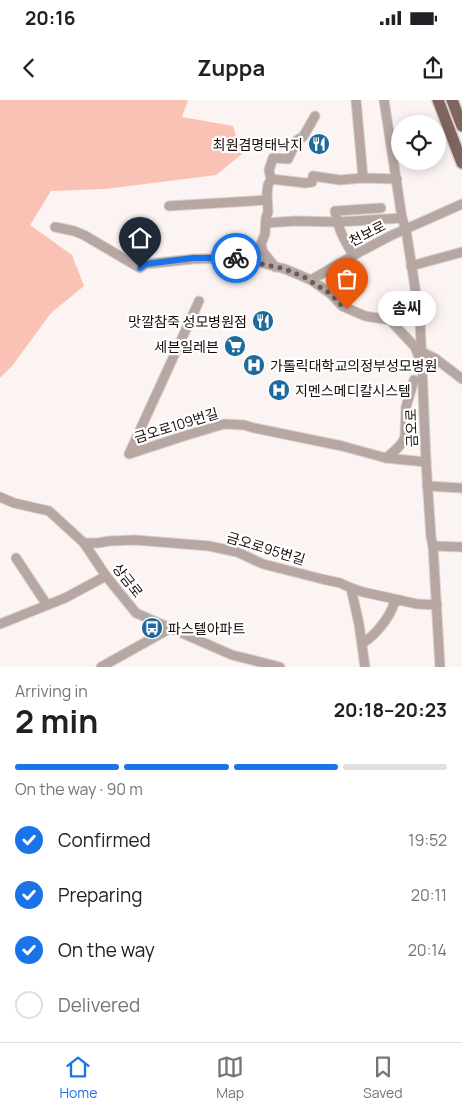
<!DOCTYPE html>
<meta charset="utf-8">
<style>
:root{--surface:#fff;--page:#f2f2f2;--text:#202124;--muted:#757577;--line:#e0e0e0;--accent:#1a73e8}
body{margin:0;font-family:Manrope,"Noto Sans KR",sans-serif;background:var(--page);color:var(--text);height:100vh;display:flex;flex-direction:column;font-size:19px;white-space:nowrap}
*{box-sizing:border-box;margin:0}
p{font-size:16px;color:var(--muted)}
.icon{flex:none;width:28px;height:28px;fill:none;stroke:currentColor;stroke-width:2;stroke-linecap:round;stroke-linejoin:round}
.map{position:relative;height:567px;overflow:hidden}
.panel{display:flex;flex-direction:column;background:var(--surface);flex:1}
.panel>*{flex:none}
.fabs{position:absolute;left:391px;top:15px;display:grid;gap:10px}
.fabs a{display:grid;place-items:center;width:55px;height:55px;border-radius:50%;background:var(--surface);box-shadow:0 2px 12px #0003;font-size:25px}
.pin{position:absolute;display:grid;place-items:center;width:42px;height:42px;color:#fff;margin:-51px -21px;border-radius:50% 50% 50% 0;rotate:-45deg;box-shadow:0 0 5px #0007}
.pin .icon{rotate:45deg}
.courier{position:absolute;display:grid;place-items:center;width:50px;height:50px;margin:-25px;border:4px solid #1a73e8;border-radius:50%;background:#fff;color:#222;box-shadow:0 1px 6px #0007}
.bubble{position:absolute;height:35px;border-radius:18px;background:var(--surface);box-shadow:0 2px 12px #0003;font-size:16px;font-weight:700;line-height:35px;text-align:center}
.headline em{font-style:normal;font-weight:700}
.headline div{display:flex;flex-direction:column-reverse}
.headline{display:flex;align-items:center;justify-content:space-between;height:85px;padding:0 15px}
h1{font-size:32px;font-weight:700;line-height:38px}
.bar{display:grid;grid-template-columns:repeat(4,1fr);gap:8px 5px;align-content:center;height:60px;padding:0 15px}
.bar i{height:6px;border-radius:4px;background:var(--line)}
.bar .current{background:var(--accent)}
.bar p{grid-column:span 4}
ol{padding:0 15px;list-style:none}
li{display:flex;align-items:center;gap:15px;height:55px}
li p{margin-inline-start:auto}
li .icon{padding:5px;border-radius:50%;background:var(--accent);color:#fff;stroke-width:4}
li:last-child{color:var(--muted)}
li i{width:28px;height:28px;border:2px solid var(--line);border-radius:50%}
.status{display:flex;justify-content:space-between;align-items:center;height:35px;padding:0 25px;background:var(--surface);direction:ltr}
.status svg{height:14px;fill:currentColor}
header{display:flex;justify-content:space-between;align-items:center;height:65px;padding:0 15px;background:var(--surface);font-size:22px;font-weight:700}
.menu{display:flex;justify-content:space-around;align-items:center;height:70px;border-top:1px solid var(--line);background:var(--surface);font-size:14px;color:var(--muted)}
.menu a{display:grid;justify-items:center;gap:2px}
.menu .current{color:var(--accent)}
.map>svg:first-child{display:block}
</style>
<div class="status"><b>20:16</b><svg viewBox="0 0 49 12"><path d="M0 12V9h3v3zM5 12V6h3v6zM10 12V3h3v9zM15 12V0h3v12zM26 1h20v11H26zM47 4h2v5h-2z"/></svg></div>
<header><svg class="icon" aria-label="back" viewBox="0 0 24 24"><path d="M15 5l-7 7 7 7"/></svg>Zuppa<svg class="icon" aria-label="share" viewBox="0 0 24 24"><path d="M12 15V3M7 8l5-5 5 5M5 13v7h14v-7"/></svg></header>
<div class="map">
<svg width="462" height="567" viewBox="0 0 462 567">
<rect width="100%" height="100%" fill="#fbf4f2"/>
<!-- green -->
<path fill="#f9c2b4" d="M0,0h188l-6,17 51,9 9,28 -26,21 -111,14 -54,2 -21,34 42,30 12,31 -33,27 -39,53 -12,12z"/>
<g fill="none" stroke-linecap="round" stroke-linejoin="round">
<!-- minor casing -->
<g stroke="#d7cfcd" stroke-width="11">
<g id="minor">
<path d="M356,0l7,78"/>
<path d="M384,0l18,118 4,12 14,89 6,143 5,75 2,9 7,121"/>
<path d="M271,79l-2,-9 4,-12 15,1 9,-19 6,-3 12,-21"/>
<path d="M169,106l98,-6"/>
<path d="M266,123l30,-2 41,1 65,-4"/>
<path d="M55,127l19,4 10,4 56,33 6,-4 47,-5 41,-1 24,4 27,7 26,11 20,14 11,12 23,10 24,4 31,-1"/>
<path d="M353,155c-9,-16 -15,-25 -18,-44l46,-3"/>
<path d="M411,166l51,-14"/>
<path d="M275,167l-12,-15 -2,-8 4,-10 1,-16 2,-6 -1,-19 1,-8 3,-6 34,4 7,-1 1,-6 27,4 23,-2 34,1"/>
<path d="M311,180l43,-25 36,-19 72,-32"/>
<path d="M199,201l-70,153 55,-18 40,-12 20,1 10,3 88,18 44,12 40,4"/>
<path d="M390,220l25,27 4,10"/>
<path d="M422,252l14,7 26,20"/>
<path d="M386,358c7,-6 16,-12 19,-21l1,-30 8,-27"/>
<path d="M427,386l35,2"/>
<path d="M0,397l14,6 35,8 35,32 22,33 30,37 96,42 48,12"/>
<path d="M84,443h14l11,-2 26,-1 74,6 28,6 26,12 59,15 18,4 11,5 12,4 54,12 20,1"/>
<path d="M433,446l29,1"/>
<path d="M16,458l31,47"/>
<path d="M351,488l8,36 6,43"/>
<path d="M0,524l65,-26 41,-22"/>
<path d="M363,543c12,-8 27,-25 31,-40l6,-3"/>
<path d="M101,567l70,-39"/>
</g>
</g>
<!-- major casing -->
<g stroke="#d7cfcd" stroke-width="14">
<g id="major">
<path d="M438,0l24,63"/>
<path d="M452,0l10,26"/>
</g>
</g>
<!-- minor -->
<use href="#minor" stroke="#b6a7a3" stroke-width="9"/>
<!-- major -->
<use href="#major" stroke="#80655f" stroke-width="11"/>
</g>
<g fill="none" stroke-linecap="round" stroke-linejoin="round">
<!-- done -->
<path stroke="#675d5b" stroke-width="5" stroke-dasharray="0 9" d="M236,158l49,11 19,8 27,17 11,12 5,3"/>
<!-- route -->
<path stroke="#1a73e8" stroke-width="6" d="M140,168l6,-4 47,-6h43"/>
</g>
<!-- icons -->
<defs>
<g id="restaurant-disc" transform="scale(1.125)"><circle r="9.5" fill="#1e6a9d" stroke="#fff"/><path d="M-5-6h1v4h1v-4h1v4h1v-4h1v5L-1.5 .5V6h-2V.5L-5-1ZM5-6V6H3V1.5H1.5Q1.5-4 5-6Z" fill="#fff"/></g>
<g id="supermarket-disc" transform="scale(1.125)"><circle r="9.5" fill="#1e6a9d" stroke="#fff"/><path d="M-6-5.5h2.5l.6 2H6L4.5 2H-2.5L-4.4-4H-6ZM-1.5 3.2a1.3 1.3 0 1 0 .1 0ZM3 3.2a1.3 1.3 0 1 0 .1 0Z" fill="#fff"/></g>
<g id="hospital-disc" transform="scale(1.125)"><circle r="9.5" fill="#1e6a9d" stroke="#fff"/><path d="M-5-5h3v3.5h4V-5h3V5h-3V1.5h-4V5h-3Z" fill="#fff"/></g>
<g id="bus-disc" transform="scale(1.125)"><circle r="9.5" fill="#1e6a9d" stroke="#fff"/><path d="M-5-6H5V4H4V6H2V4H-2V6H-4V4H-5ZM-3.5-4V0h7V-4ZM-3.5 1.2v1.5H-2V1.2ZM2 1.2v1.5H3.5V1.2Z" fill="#fff"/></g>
</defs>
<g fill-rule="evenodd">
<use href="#restaurant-disc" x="319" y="44"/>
<use href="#restaurant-disc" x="263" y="221"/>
<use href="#supermarket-disc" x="235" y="246"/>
<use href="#hospital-disc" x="254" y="265"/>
<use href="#hospital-disc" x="279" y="290"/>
<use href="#bus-disc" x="152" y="528"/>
</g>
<g text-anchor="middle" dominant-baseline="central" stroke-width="4.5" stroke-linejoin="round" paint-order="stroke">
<!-- poi labels -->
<g font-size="14" fill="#170c09" stroke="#fff" text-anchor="end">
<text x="303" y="44">최원겸명태낙지</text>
<text x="247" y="221">맛깔참죽 성모병원점</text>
<text x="219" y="246">세븐일레븐</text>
<text x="270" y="265" text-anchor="start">가톨릭대학교의정부성모병원</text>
<text x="295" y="290" text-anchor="start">지멘스메디칼시스템</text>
<text x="168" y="528" text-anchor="start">파스텔아파트</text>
</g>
<!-- street labels -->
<g font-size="14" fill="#170c09" stroke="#fff">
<text transform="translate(367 133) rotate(-27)">천보로</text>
<text transform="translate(176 325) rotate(-17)">금오로109번길</text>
<text transform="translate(411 328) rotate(-92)">금오로</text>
<text transform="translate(266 448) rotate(17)">금오로95번길</text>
<text transform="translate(128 480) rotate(52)">상금로</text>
</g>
</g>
</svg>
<div class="fabs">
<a><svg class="icon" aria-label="locate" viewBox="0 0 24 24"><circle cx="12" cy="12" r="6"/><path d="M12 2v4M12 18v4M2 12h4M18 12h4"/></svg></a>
</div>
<div class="pin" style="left:347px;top:209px;background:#ea580c"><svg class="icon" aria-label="bag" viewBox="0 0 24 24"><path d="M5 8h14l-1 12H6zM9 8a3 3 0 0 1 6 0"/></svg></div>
<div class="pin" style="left:140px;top:168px;background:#1f2937"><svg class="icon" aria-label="home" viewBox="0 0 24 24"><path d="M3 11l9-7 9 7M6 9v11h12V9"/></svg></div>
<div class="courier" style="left:236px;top:158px"><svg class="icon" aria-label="bike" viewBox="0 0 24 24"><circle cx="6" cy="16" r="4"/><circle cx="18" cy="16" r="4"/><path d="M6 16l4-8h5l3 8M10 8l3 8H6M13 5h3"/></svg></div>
<div class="bubble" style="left:378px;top:191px;width:58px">솜씨</div>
</div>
<section class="panel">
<div class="headline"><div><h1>2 min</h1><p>Arriving in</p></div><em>20:18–20:23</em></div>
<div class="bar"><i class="current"></i><i class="current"></i><i class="current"></i><i></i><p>On the way · 90 m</p></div>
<ol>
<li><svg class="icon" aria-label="check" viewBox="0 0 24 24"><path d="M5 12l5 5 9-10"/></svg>Confirmed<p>19:52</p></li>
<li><svg class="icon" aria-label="check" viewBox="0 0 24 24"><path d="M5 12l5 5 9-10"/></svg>Preparing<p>20:11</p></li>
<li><svg class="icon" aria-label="check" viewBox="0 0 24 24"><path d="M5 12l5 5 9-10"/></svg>On the way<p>20:14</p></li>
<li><i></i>Delivered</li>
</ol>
</section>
<nav class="menu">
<a class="current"><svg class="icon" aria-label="home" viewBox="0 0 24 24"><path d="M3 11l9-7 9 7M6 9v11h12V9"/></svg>Home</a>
<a><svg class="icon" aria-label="map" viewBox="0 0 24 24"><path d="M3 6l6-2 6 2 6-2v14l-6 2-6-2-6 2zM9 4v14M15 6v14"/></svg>Map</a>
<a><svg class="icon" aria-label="saved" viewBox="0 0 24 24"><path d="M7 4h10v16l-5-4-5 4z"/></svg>Saved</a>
</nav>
